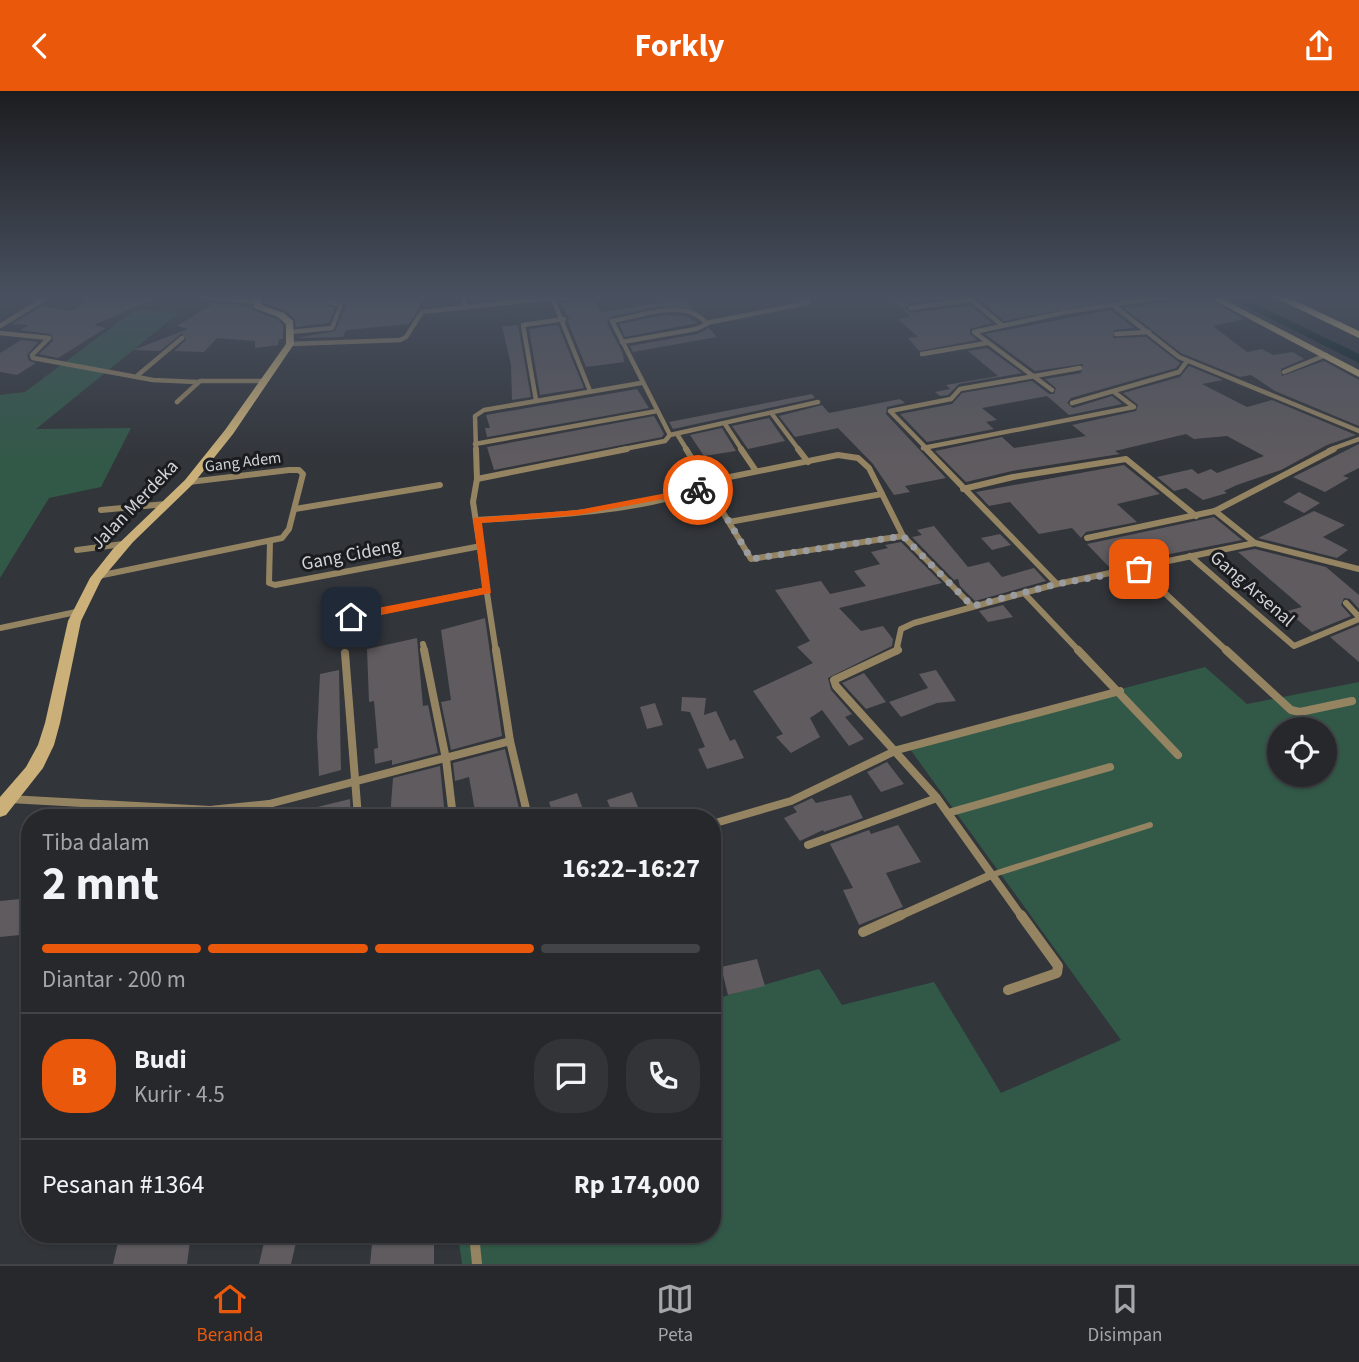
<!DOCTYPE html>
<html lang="id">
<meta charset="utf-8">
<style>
:root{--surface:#26282c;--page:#323438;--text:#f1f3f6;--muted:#a4a6a9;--line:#424448;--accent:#ea580c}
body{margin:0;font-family:"Source Sans 3",sans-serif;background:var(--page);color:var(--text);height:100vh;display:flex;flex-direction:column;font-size:26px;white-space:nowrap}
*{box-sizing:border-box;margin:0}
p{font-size:23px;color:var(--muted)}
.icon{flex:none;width:38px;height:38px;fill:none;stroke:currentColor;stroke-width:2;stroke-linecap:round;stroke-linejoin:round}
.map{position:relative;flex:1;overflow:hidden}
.sheet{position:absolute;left:21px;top:718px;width:700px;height:434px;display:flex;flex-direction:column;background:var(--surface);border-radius:28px;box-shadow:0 2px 5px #0004,0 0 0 2px var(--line)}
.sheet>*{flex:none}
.tools{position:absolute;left:1267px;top:626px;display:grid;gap:14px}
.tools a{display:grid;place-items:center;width:70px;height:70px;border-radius:50%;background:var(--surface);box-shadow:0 2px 5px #0004,0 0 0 2px var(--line);font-size:35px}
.pin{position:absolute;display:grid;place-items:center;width:60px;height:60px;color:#fff;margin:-30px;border-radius:14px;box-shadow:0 4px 10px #0006}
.courier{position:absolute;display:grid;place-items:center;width:70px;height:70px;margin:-35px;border:5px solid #ea580c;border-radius:50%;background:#fff;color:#222;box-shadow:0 2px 9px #0007}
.overview em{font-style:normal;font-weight:700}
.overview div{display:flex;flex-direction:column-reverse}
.overview{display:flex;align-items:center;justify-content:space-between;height:119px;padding:0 21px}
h1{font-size:46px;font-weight:700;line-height:52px}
.bar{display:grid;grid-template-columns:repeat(4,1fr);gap:10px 7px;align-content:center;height:84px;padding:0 21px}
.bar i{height:9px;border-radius:5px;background:var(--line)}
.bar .current{background:var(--accent)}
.bar p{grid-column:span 4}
.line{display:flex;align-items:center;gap:18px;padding:0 21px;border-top:2px solid var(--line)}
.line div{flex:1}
.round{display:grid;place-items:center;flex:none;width:74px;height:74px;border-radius:28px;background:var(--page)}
header{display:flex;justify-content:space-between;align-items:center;height:91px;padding:0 21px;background:var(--accent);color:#fff;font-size:32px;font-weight:700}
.tab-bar{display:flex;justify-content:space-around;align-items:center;height:98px;border-top:2px solid var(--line);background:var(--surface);font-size:19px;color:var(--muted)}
.tab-bar a{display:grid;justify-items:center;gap:4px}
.tab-bar .current{color:var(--accent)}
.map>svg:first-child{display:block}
</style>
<header><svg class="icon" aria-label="back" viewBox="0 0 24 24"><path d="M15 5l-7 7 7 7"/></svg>Forkly<svg class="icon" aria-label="share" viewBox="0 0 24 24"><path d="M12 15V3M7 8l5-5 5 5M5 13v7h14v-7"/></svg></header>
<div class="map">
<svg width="1359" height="1173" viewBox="0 0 1359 1173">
<rect width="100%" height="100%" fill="#32353a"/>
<!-- green -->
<g fill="#325948" fill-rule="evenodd">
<path d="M136,218l44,3 -144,117 95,-1 -30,59 -52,11 -49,80v-183l25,-3z"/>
<path d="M1205,576l42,37 112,-22v582h-897l-4,-30h254v-234l107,-31 23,36 92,-23 67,111 120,-53 -214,-295zM1279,639h46v45h-46z"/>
</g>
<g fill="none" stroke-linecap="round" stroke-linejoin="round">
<!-- canal -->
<path fill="#021d1e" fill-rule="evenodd" d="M1225,205h14l120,58v9z"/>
</g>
<!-- building -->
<g fill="#5f5b5f">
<path d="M93,205h67l-66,29 12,3 -48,30 -19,-4 14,-13 -2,-7 -31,-4 9,-5 -17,-1 30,-18 31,5z"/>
<path d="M293,205l-2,3h35v6l9,3 -6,15 -33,4 -1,-8 -9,-8 -22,-8 1,-6z"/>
<path d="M342,205l76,4 2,8 -11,16 -63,6 -3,7 -47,1 39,-7 11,-25 -8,-7z"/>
<path d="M889,205h74l-54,7 -4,6 6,4 59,-8 22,18 -22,6v5l7,6 -58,11 -11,-13 10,-1 -20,-18 13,-2z"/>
<path d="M975,205h161l-132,25z"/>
<path d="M1174,205h29l42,23 -32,7 34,26 15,-3 11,6 20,-3 11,7 -23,10 1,7 42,-15 35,19v46l-84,-35 -24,-16 -11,2 -59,-24 -57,-45 46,-7z"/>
<path d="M594,208l7,13 83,-13 8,9 -30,-2 -52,11 -3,6 16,31 1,8 -38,5 -18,-45 1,-4 -9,-15z"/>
<path d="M214,212l37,3 2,4 24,9 6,6v14h-4l-1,6 -23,3v-7l-38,-3 -13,14 -30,-1 12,-11 -4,-7 -22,18 -27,-1 55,-21 -11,-3z"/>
<path d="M1111,219l23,18 -20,2 -1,8 33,-1 34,26 -4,5 -105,30 -4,5 6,5 39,-12 10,8 -53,11 -22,-19 -65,12 15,12 -11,2 8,7 -67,13 -27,-28 52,-10 10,-11 70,-12 17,13h5l2,-6 -11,-9 36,-6 2,-9 -48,7 -50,-37z"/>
<path d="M663,224l23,1 12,7 -73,14 -6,-13z"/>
<path d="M518,234l13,72 -19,3 -1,-35 -9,-39z"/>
<path d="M558,234l26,63 -44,7 -11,-66z"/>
<path d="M709,237l8,9 -84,15 -3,-6 67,-12z"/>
<path d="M21,249l17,2 -11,13 2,6 7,2 -19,12 -17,-3v-19z"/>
<path d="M987,257l35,25 -63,11 -11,11 -8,1 -5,-4 15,-3 -4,-4 52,-9 -30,-25z"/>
<path d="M1189,275l34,14 -21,4 45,23 25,-7 84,35 -29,10 -46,25 -44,15 -13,6 3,2 -24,7 -17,-12 -12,3 -17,-14 35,-8 6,5 13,-5 6,4 47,-17 -37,-20 -33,3 -8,-5 -71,17 5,3 -108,17 -46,11 -31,-31 67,-14 12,11 72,-12 -14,-11 64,-14 2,-6 -15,-12 57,-16z"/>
<path d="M637,298l12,19 -162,29 -2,-9h5l-4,-13z"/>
<path d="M812,303l3,4 -142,31 -4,-7z"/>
<path d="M900,308l5,4 -18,4 -1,7 60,64 -41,8 5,6 -16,3 -21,-31 -35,-36 -43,9 -16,-21 43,-11 7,8z"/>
<path d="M654,325l10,18 -2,3 -168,33 -7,-23z"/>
<path d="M769,327l16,23 -37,8 -16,-23z"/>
<path d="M722,337l14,23 -32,5 -14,-21z"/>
<path d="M1359,353v24l-16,8 6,2 -24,14 -32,-15z"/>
<path d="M1124,374l36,29 -43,10 20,18 -51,10 -5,6 -9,-10 -33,6 -29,-32 -21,4 -13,-14z"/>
<path d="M1299,401l21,11 -16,10 -21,-11z"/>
<path d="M1314,420l31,14 -22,12 25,13 -11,8 -79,-20z"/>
<path d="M1214,426l28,23 -134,26 -21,-22z"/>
<path d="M934,435l34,41 21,-5 13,15 32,-9 12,13 -71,20 -15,-15 -2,-7 -4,1 -42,-43 10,-2 -5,-5z"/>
<path d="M1000,443l11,11 -19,5 -11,-12z"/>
<path d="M901,451l41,41 -103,25 22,23 22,-5 10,13 -1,7 -64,32 3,12 21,24 -7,3 19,22 -15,7 -27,-36 -12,8 10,19 -29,16 -15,-16 7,-3 -30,-43 60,-28 -16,-16 13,-6 -35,-51 46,-9 9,13 36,-8 -12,-15 26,-7 -9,-12 17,-4 -3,-3z"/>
<path d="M1255,458l71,18 33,28v14l-9,-10 -6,-1 -3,7 10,11 -39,16 -25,-21 15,-4 -64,-55z"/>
<path d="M1003,514l10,12 -25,5 -9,-11z"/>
<path d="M485,527l17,118 -51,14 -10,-48 10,-2 -10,-70z"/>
<path d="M1359,534v37l-29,-25z"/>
<path d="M417,547l6,68 5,-1 10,48 -46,12v-5l-17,4 -1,-15 4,-1 -4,-47 -5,1 -2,-53z"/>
<path d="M339,579l2,100 -22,6 -2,-40 3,-62z"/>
<path d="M936,579l20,31 -19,2 -36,14 -12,-15 39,-14 -9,-14z"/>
<path d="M864,582l22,29 -20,7 -24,-26z"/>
<path d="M682,606l24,1 -2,17 12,-4 14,30 5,-2 9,19 -37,11 -9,-20 7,-2 -15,-35 -9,-1z"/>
<path d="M655,612l8,22 -16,4 -7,-22z"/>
<path d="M505,658l16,68h-45l-7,-40 -14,4 -2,-18z"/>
<path d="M887,671l17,22 -23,8 -14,-20z"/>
<path d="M440,675l5,51h-55l3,-39z"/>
<path d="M632,701l10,25h-28l-7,-17z"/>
<path d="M577,702l7,19 -16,5h-14l-5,-15z"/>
<path d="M851,704l12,23 -39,14 -1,-2 -23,11 -16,-23 13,-6 -4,-5 19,-9 4,5z"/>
<path d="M350,708l1,18h-53l-1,-5z"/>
<path d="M898,734l23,37 -35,11 17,34 -44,18 -16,-35 10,-2 -23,-44 39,-14 2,4z"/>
<path d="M30,807v36l-30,3v-36z"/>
<path d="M757,868l8,27 -37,9 -7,-28z"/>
<path d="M120,1143h71l-4,30h-74z"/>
<path d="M266,1143h32l-7,30h-32z"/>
<path d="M373,1143h61v30h-64z"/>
</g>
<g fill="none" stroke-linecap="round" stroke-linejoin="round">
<!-- lane -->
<path stroke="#958462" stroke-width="6" d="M991,784l159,-50"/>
<!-- street-far3 -->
<g stroke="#958462" stroke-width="4.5">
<path d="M195,205l60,6"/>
<path d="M461,205l6,12"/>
<path d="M553,208l37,92"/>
<path d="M970,208l32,26"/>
<path d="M1114,215l65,51 180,74"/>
<path d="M910,217l62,-8"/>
<path d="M706,232l102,-20 -9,-7"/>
<path d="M0,235l49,-30"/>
<path d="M290,241l42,-4 9,-23 -11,-3 5,-6"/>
<path d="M0,242l49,5 -17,17 1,3 120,22 44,2"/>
<path d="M1116,243l33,-2"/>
<path d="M622,251l74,-13 11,-5c-21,-27 -65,-8 -95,-3l58,114"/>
<path d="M290,253l110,-4 6,-3 16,-25 148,-16"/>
<path d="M922,263l65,-11"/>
<path d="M1284,281l42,-17"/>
<path d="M138,284l44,-37"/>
<path d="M1052,299l-78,-58 92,-20 103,-16"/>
<path d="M536,309l-13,-75 41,-6"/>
<path d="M177,311l23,-21h65"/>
<path d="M1072,312l107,-31 8,-11"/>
<path d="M772,323l27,36"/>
<path d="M725,333l17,26"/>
<path d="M677,343l10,16"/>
<path d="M475,353l182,-33"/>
<path d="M923,357l211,-41 -20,-15"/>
<path d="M476,359l-1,-34 9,-6 157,-27"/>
<path d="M619,359l46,-9 5,-6 148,-33"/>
<path d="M928,359l-38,-39 61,-12 9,-10 120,-21"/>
<path d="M1329,359l30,-11"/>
</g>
<!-- street-far2 -->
<g stroke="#958462" stroke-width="6">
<path d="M476,358l1,30 -4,23 23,150"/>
<path d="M686,358l18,29 6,3"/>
<path d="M741,358l15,22"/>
<path d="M798,358l10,13"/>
<path d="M926,358l131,135"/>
<path d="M477,388l150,-30"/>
<path d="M707,395l44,73 152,-23"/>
<path d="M963,398l50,-12 113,-18 70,57"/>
<path d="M295,418l145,-24"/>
<path d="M101,419l65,-6"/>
<path d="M1215,420l40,32 104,26"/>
<path d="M477,429c55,-3 190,-9 233,-39l128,-26 20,3 11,10 34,68 69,70"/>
<path d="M729,431l153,-28"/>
<path d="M1087,447l128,-27 119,-62"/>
<path d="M270,450l-1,42 6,2 206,-39"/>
<path d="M77,459l46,-6"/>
<path d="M1190,465l104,90 65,-27"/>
<path d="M1139,478l89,83"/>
<path d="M98,485l184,-38 7,-9 14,-55 -4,-4h-10l-100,12"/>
<path d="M1025,503l55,58"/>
<path d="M1346,512l13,14"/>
<path d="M328,531l159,-32"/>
<path d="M0,537l76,-16"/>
<path d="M423,553l2,8"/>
<path d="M896,561l5,-23 13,-6 143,-39 198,-41"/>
</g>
<!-- street-far1 -->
<g stroke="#958462" stroke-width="8">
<path d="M424,559l22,109 7,58"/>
<path d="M496,559l14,91 18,76"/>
<path d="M898,559l-64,30 2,6 101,112 85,119"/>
<path d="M1078,559l100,105"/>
<path d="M1226,559l65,60 9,2 52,-11"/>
<path d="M345,562l13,164"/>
<path d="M9,708l201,11 59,-6 241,-63"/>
<path d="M948,722l162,-46"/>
<path d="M268,726l1,-13"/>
<path d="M712,733l79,-23 106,-51 223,-59"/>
<path d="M808,754l129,-47"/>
<path d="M897,826l94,-42"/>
</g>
<!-- street -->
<g stroke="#958462" stroke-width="10">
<path d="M863,841l38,-17"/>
<path d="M1008,899l49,-17 1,-7 -37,-51"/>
<path d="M474,1143l3,30"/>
</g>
<!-- secondary -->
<g fill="#cbb179" fill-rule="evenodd">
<path d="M254,205h8l-1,9 23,8 9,8 1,23 -61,90 -40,50 -60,58 -32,38 -20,41 -21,102 -6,22 -11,23 -37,47 -6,2v-20l26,-30 12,-22 7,-22 23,-102 22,-43 23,-29 72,-69 40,-50 61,-86v-20l-8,-7 -24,-9z"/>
<path d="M1206,205h11l142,74v7z"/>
</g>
<!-- primary -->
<path fill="#f5d38a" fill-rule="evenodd" d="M1272,205h13l74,35v7z"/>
</g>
<!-- sky -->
<linearGradient id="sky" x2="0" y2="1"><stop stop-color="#1c1d20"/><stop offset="0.56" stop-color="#495160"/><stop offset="1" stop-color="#495160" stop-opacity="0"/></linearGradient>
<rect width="1359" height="369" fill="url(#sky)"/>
<!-- route -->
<path fill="#ea580c" d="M698,396l3,5 -123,23 -96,8 9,70 -140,28 -6,-4 6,-4 131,-25 -9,-70 105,-8z"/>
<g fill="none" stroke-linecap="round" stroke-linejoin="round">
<!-- done -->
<path stroke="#9a9c9f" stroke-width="7" stroke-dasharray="0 12.6" d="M698,399l10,-4 43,73 152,-23 69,70 85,-22 82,-15"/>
</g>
<g text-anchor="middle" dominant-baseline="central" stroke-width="6" stroke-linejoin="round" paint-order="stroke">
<!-- far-street labels -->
<g font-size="16" fill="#d2d3d6" stroke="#1b1c1f">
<text transform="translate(243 371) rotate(-7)">Gang Adem</text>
</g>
<!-- street labels -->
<g font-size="19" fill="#d2d3d6" stroke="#1b1c1f">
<text transform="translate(135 414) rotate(-46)">Jalan Merdeka</text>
<text transform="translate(351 464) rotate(-11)">Gang Cideng</text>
<text transform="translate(1252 498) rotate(41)">Gang Arsenal</text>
</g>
</g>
</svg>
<div class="tools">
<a><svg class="icon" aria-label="locate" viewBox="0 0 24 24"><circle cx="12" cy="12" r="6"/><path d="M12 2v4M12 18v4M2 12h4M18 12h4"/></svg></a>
</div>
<div class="pin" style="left:1139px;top:478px;background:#ea580c"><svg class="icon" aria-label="bag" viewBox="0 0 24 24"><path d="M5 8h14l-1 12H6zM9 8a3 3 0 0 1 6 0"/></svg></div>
<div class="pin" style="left:351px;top:526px;background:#1f2937"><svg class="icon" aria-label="home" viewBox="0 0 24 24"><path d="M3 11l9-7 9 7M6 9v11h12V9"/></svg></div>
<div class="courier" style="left:698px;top:399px"><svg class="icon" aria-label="bike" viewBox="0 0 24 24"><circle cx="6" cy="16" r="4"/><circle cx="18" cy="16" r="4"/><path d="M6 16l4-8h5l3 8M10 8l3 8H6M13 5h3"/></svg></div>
<section class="sheet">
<div class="overview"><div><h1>2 mnt</h1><p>Tiba dalam</p></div><em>16:22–16:27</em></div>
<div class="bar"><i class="current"></i><i class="current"></i><i class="current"></i><i></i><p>Diantar · 200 m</p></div>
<div class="line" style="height:126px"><b class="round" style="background:var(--accent);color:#fff">B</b><div><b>Budi</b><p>Kurir · 4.5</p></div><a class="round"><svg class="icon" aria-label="chat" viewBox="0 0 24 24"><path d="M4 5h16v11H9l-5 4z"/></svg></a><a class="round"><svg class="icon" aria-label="phone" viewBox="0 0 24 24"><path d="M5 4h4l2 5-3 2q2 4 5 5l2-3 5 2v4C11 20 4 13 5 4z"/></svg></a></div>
<div class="line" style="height:91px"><div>Pesanan #1364</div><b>Rp 174,000</b></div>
</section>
</div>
<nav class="tab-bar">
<a class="current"><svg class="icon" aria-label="home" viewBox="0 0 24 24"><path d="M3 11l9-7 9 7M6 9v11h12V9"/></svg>Beranda</a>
<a><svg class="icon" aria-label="map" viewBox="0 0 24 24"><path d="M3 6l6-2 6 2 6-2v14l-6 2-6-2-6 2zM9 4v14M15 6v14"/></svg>Peta</a>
<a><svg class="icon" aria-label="saved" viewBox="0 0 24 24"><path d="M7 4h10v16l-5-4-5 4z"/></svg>Disimpan</a>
</nav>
